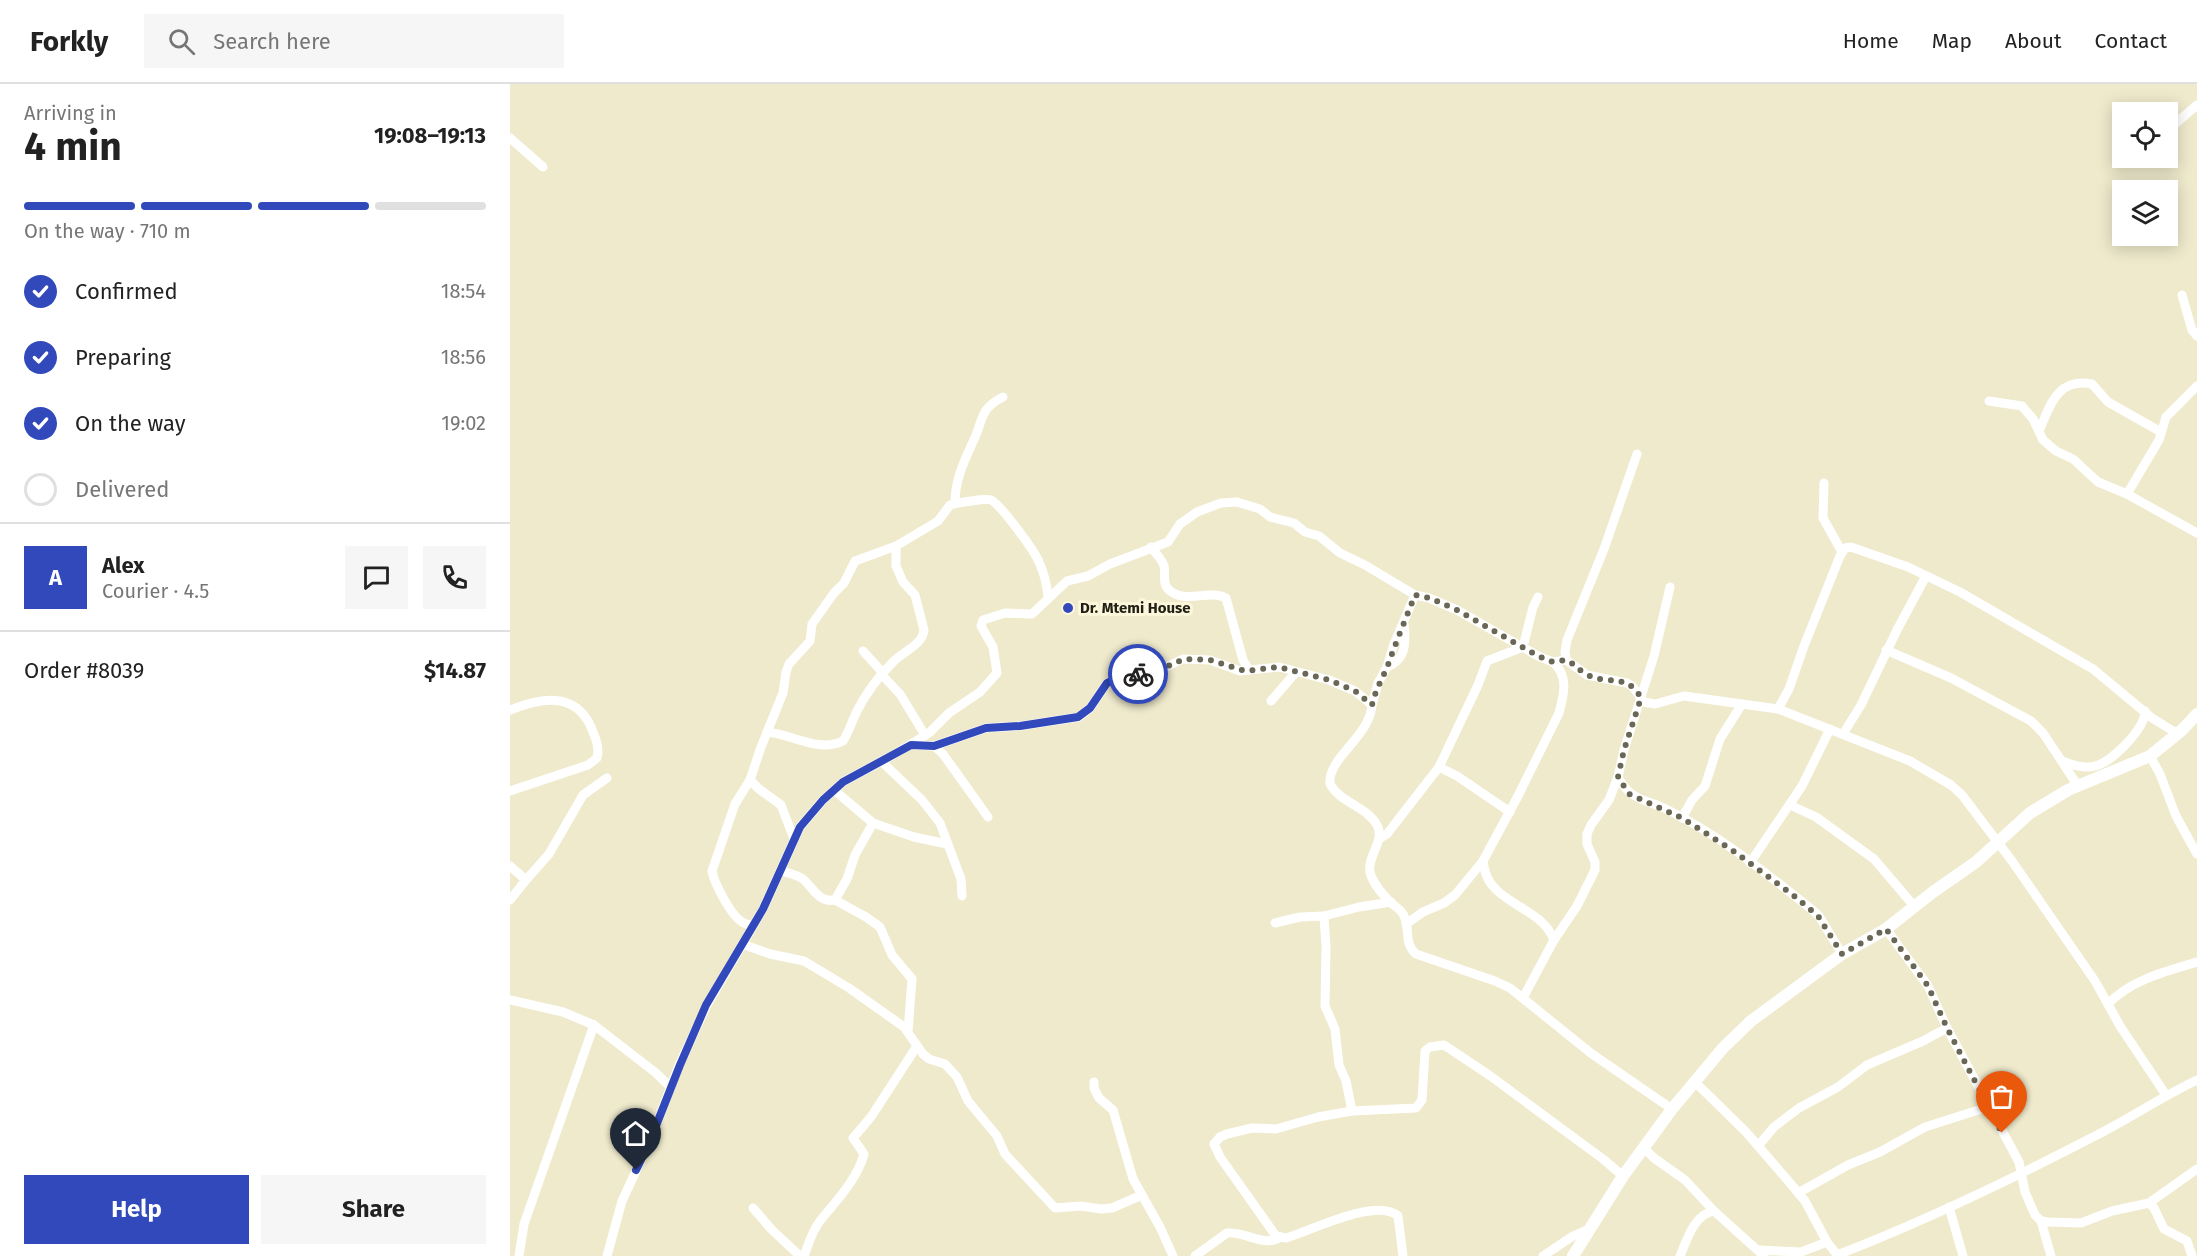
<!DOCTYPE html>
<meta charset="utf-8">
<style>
:root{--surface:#fff;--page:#f6f6f6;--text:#222;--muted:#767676;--line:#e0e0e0;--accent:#3149ba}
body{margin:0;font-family:"Fira Sans",sans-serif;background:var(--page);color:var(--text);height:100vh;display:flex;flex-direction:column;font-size:22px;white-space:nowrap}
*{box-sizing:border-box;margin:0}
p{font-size:20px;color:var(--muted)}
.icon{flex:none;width:33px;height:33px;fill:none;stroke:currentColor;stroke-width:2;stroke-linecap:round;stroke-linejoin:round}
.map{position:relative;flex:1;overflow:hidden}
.details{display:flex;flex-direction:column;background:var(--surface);width:510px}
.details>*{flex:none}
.controls{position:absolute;left:1602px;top:18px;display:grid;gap:12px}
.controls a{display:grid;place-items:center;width:66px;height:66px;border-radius:0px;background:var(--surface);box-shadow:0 3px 15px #0003;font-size:30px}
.pin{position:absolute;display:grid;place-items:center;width:51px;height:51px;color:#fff;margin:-62px -26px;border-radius:50% 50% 50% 0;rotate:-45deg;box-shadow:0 0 6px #0007}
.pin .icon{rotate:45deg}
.courier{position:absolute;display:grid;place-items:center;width:60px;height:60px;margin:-30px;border:4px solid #3149ba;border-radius:50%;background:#fff;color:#222;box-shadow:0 2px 8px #0007}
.head em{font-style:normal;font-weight:700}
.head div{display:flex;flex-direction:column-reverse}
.head{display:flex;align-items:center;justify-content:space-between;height:102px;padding:0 24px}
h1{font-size:39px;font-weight:700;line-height:45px}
.bar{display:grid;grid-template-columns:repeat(4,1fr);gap:9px 6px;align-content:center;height:72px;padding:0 24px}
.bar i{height:8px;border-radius:4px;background:var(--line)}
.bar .selected{background:var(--accent)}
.bar p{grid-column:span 4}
.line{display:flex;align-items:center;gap:15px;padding:0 24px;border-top:2px solid var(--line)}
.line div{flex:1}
.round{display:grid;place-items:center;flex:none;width:63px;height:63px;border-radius:0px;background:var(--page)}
ol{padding:0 24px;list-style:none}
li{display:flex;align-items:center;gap:18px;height:66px}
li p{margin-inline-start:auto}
li .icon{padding:6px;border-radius:50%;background:var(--accent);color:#fff;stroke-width:4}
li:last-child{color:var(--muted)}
li i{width:33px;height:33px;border:3px solid var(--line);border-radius:50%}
.action{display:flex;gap:12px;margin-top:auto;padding:12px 24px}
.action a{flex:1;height:69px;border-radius:0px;background:var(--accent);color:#fff;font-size:24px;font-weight:700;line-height:69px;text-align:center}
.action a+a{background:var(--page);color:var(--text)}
header{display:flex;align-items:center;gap:36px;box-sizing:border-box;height:84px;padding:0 30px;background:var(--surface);border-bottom:2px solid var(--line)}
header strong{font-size:28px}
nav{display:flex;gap:33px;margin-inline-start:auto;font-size:21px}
.search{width:420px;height:54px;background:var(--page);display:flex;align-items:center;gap:15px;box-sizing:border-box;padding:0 21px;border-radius:0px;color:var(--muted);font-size:22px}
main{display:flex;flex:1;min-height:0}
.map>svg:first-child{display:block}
</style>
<header>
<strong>Forkly</strong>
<div class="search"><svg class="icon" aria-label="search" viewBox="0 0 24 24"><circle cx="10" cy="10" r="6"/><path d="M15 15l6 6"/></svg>Search here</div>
<nav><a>Home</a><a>Map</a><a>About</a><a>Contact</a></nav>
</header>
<main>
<section class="details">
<div class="head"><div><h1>4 min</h1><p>Arriving in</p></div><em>19:08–19:13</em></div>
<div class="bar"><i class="selected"></i><i class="selected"></i><i class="selected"></i><i></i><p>On the way · 710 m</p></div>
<ol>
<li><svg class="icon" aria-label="check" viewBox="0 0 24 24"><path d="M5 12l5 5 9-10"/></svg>Confirmed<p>18:54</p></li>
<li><svg class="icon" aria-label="check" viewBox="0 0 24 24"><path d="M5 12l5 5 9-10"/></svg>Preparing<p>18:56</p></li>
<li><svg class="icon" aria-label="check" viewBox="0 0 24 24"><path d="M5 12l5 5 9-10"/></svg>On the way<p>19:02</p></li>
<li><i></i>Delivered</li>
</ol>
<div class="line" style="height:108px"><b class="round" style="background:var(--accent);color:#fff">A</b><div><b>Alex</b><p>Courier · 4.5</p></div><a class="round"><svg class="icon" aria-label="chat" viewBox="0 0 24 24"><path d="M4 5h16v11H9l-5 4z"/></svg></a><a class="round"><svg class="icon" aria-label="phone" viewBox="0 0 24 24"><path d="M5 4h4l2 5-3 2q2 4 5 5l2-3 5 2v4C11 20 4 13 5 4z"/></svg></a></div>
<div class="line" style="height:78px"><div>Order #8039</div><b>$14.87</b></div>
<div class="action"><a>Help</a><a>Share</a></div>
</section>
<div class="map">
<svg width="1687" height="1172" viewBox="0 0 1687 1172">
<rect width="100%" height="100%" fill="#efeacc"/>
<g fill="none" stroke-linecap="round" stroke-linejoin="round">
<!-- minor -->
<g stroke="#fff" stroke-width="9">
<path d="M1658,46l29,-25"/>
<path d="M0,54l33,29"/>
<path d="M1672,211l10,35 5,6"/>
<path d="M1479,317l33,5 11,13 10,21 13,11 17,8 25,23 29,12 70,39"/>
<path d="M1529,347c11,-25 18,-54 53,-47l16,18 53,30"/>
<path d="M1314,399l-1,35 19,34"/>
<path d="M1617,410l32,-54 7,-23 31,-31"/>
<path d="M445,419c0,-26 11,-45 21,-68 4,-9 5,-19 11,-26 4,-5 10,-9 16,-12"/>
<path d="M641,463c4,6 11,12 13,19 2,9 -2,16 4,23 16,16 40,0 58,9l17,62 6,10 30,-3 50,13 26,11 17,14c-2,32 -45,53 -42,79 10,19 39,23 48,43 6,15 -11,30 -8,45 2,10 14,24 21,31 5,4 11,7 13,13 7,15 -1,26 12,38l79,27 15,7 82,66 80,55"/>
<path d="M1160,503l-16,69 -30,94 -6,27c12,23 26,22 48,32 52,25 100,64 145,100l8,7 23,38"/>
<path d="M1376,566l65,28 80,43 12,12 35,53"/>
<path d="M353,567l20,22"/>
<path d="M1056,576l-1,-9 2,-11 37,-91 33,-95"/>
<path d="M877,583c20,-8 19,-26 17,-43"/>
<path d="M371,590l19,20 25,41"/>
<path d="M761,617l25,-29"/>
<path d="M862,621l6,-22 9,-16 7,-23 21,-49"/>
<path d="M1268,625l11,-20 15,-43 36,-90 5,-8 6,-1 57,20 52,25 133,77 59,49 26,16"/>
<path d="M0,626c31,-12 65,-19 81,17 4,10 9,20 6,31l-9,7 -78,26"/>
<path d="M257,648c24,2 52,21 76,9 6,-9 9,-20 14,-30 9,-18 21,-34 36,-49 10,-11 29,-16 31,-32l-9,-35 -12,-13 -7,-16v-20l42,-25 12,-16c6,-2 37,-7 41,-5 10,5 43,50 48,62 5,11 8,23 9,35"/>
<path d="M1333,650l18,-29 36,-75 29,-54"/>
<path d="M401,661l23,1 52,-18 34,-2 59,-9 11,-9 17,-25 6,-3 48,-11 22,-10 27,1 30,11 9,-1"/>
<path d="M424,662l9,8 45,63"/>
<path d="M1640,672l10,18 16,42 21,38"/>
<path d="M371,677l41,39 18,23 21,56 1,17"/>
<path d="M1552,677c11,4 22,8 33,5 17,-4 51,-38 50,-55"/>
<path d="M929,683l18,9 53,36"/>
<path d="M240,696l-15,24 -23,67c2,12 20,47 32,52 3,2 6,1 9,2"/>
<path d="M324,706l39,33 41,14 33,7"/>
<path d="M1280,721l26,12 58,42 40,47"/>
<path d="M1172,734l10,-18 13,-14 15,-47 22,-35"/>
<path d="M284,755l-13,-34 -22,-16 -9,-9 11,-33 22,-54 3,-21 3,-8 21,-23 2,-17 22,-31 10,-10 11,-22 41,-15"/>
<path d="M869,755l8,-5 52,-67 39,-82 9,-24 36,-14 10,-40 5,-10"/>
<path d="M973,777c1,6 2,12 5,18 15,27 54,30 66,61"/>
<path d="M1240,779l52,-77 28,-57"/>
<path d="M0,782l16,14 23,-26 34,-59 24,-17"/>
<path d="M271,786c7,4 17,4 23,10 9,8 15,23 31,20l12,-21 8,-24 18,-32"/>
<path d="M0,816l16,-20"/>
<path d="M325,816l31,17 14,10 12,28 20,24 -4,53"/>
<path d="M814,832l2,31 -1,59 10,23 4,36 7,16 6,30"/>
<path d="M765,839l25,-6 24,-1 35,-9 32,-5"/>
<path d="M896,840l17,-12 21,-9 11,-8 28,-34 35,-65 41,-83c5,-19 10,-37 -6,-51"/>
<path d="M1376,845l42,57 19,42 72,134 6,30 10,23 6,6 7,1 33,1 31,-12 37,-8 5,5 10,21 23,12 5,15"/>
<path d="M232,860l28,10 34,7 45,27 55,39 19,27 6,5 16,5 12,13 11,24 29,35 8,18 50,54 26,-2 20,3 11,-1 30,-13"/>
<path d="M1013,914l31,-58 23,-34 18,-36v-8l-8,-18v-10l4,-9 18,-25 9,-23"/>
<path d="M0,916l53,12 31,13 62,48 15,15"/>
<path d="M1598,920c22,-24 59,-33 89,-42"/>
<path d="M584,998v6l5,10 14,12 20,69 27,48 13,29"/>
<path d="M1185,998l51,50 44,51 15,18 22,41 11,14"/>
<path d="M1248,1062l16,-19 25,-19 39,-21 29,-22 56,-24 24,-13"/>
<path d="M1134,1064l10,10 31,22 29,31 50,45"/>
<path d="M1288,1109l50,-28 32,-13 45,-25 63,-20"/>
<path d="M1639,1119l48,-34"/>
<path d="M1439,1123l14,49"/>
<path d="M243,1124l19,22 28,26"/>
<path d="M1531,1137l10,35"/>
<path d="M1249,1166l42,2 26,-10"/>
<path d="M1327,1171c88,-34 173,-75 256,-118 36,-18 68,-40 104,-57"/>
<path d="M9,1172l5,-32 70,-199"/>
<path d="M97,1172l15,-55 28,-60 29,-76 28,-60 56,-96 37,-82 23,-27 20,-18 50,-27 36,-22 20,-20 31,-21 17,-19 -4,-26 -12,-21 2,-6 22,-7 27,1 35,-33 21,-5 22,-12 58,-22 12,-18 17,-12 24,-9 16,-1 23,7 10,8 24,6 11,9 14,4 21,17 25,12 50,30 14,3 28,12 81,46 15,6 13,-2 21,15 40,8 6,4 11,15 11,2 29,-8 94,13 132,52 41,24 11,10 50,66 83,120 25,45 46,69"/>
<path d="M294,1172c4,-11 8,-25 16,-35 16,-20 37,-41 44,-67l-11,-16 18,-21 46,-71"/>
<path d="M685,1172l32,-23c18,-2 38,15 53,4"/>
<path d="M893,1172l-5,-40c-22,-19 -87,15 -112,22l-10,-2 -56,-79 -6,-13 6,-7 7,-3 25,-6 24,1 42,-12 34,-6 64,-3 6,-8 3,-49 5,-4 14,-2 45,30 114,84 20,17"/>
<path d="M1033,1172l30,-20 16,-7"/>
<path d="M1170,1172c7,-16 14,-42 34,-45"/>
</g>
<!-- major -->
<path stroke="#fff" stroke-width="12" d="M1063,1172l50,-80 49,-67 51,-61 28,-27 91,-67 44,-25 47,-37 43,-30 54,-49 38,-23 82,-34 32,-26 15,-16"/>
</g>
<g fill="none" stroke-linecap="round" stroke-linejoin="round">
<!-- done -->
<path stroke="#6a6756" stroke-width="6" stroke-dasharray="0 10.8" d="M628,590l23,-5 23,-10 26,1 35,11 34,-4 50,13 26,11 17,14c4,-17 10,-25 16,-40 8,-23 18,-47 27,-70l15,3 27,12 81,46 15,6 13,-2c8,3 12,10 20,14 21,12 41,-2 55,24l-17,52 -6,27 11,17 53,24 50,32 61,45 25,21 24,38 44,-25 42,57 19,42 55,105"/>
<!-- route -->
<path stroke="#3149ba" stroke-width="8" d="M126,1086l14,-29 30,-76 26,-60 57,-96 37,-82 23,-27 20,-18 68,-37 23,1 52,-18 34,-2 58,-9 12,-9 17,-25 6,-3 25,-6"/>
</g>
<!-- markers -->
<circle fill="#3149ba" stroke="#fcf7da" stroke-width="2" cx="558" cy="524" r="6"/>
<g text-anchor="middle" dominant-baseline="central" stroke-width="6" stroke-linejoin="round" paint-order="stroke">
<!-- poi labels -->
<g font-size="15" font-weight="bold" fill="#222016" stroke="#fcf7da" text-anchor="start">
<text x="570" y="524">Dr. Mtemi House</text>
</g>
</g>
</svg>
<div class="controls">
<a><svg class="icon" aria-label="locate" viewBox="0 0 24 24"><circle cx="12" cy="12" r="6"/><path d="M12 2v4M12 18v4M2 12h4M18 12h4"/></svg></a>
<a><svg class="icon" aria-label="layers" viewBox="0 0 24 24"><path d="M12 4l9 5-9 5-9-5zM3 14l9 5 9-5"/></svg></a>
</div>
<div class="pin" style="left:1492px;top:1049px;background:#ea580c"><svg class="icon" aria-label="bag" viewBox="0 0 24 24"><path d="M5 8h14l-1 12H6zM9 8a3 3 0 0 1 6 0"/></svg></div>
<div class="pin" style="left:126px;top:1086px;background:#1f2937"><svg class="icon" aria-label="home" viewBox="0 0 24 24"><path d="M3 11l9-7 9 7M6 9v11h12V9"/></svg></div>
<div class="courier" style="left:628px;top:590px"><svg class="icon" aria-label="bike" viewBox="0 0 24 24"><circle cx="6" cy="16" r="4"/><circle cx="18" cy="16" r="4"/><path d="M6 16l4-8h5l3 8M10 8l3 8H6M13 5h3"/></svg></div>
</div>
</main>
